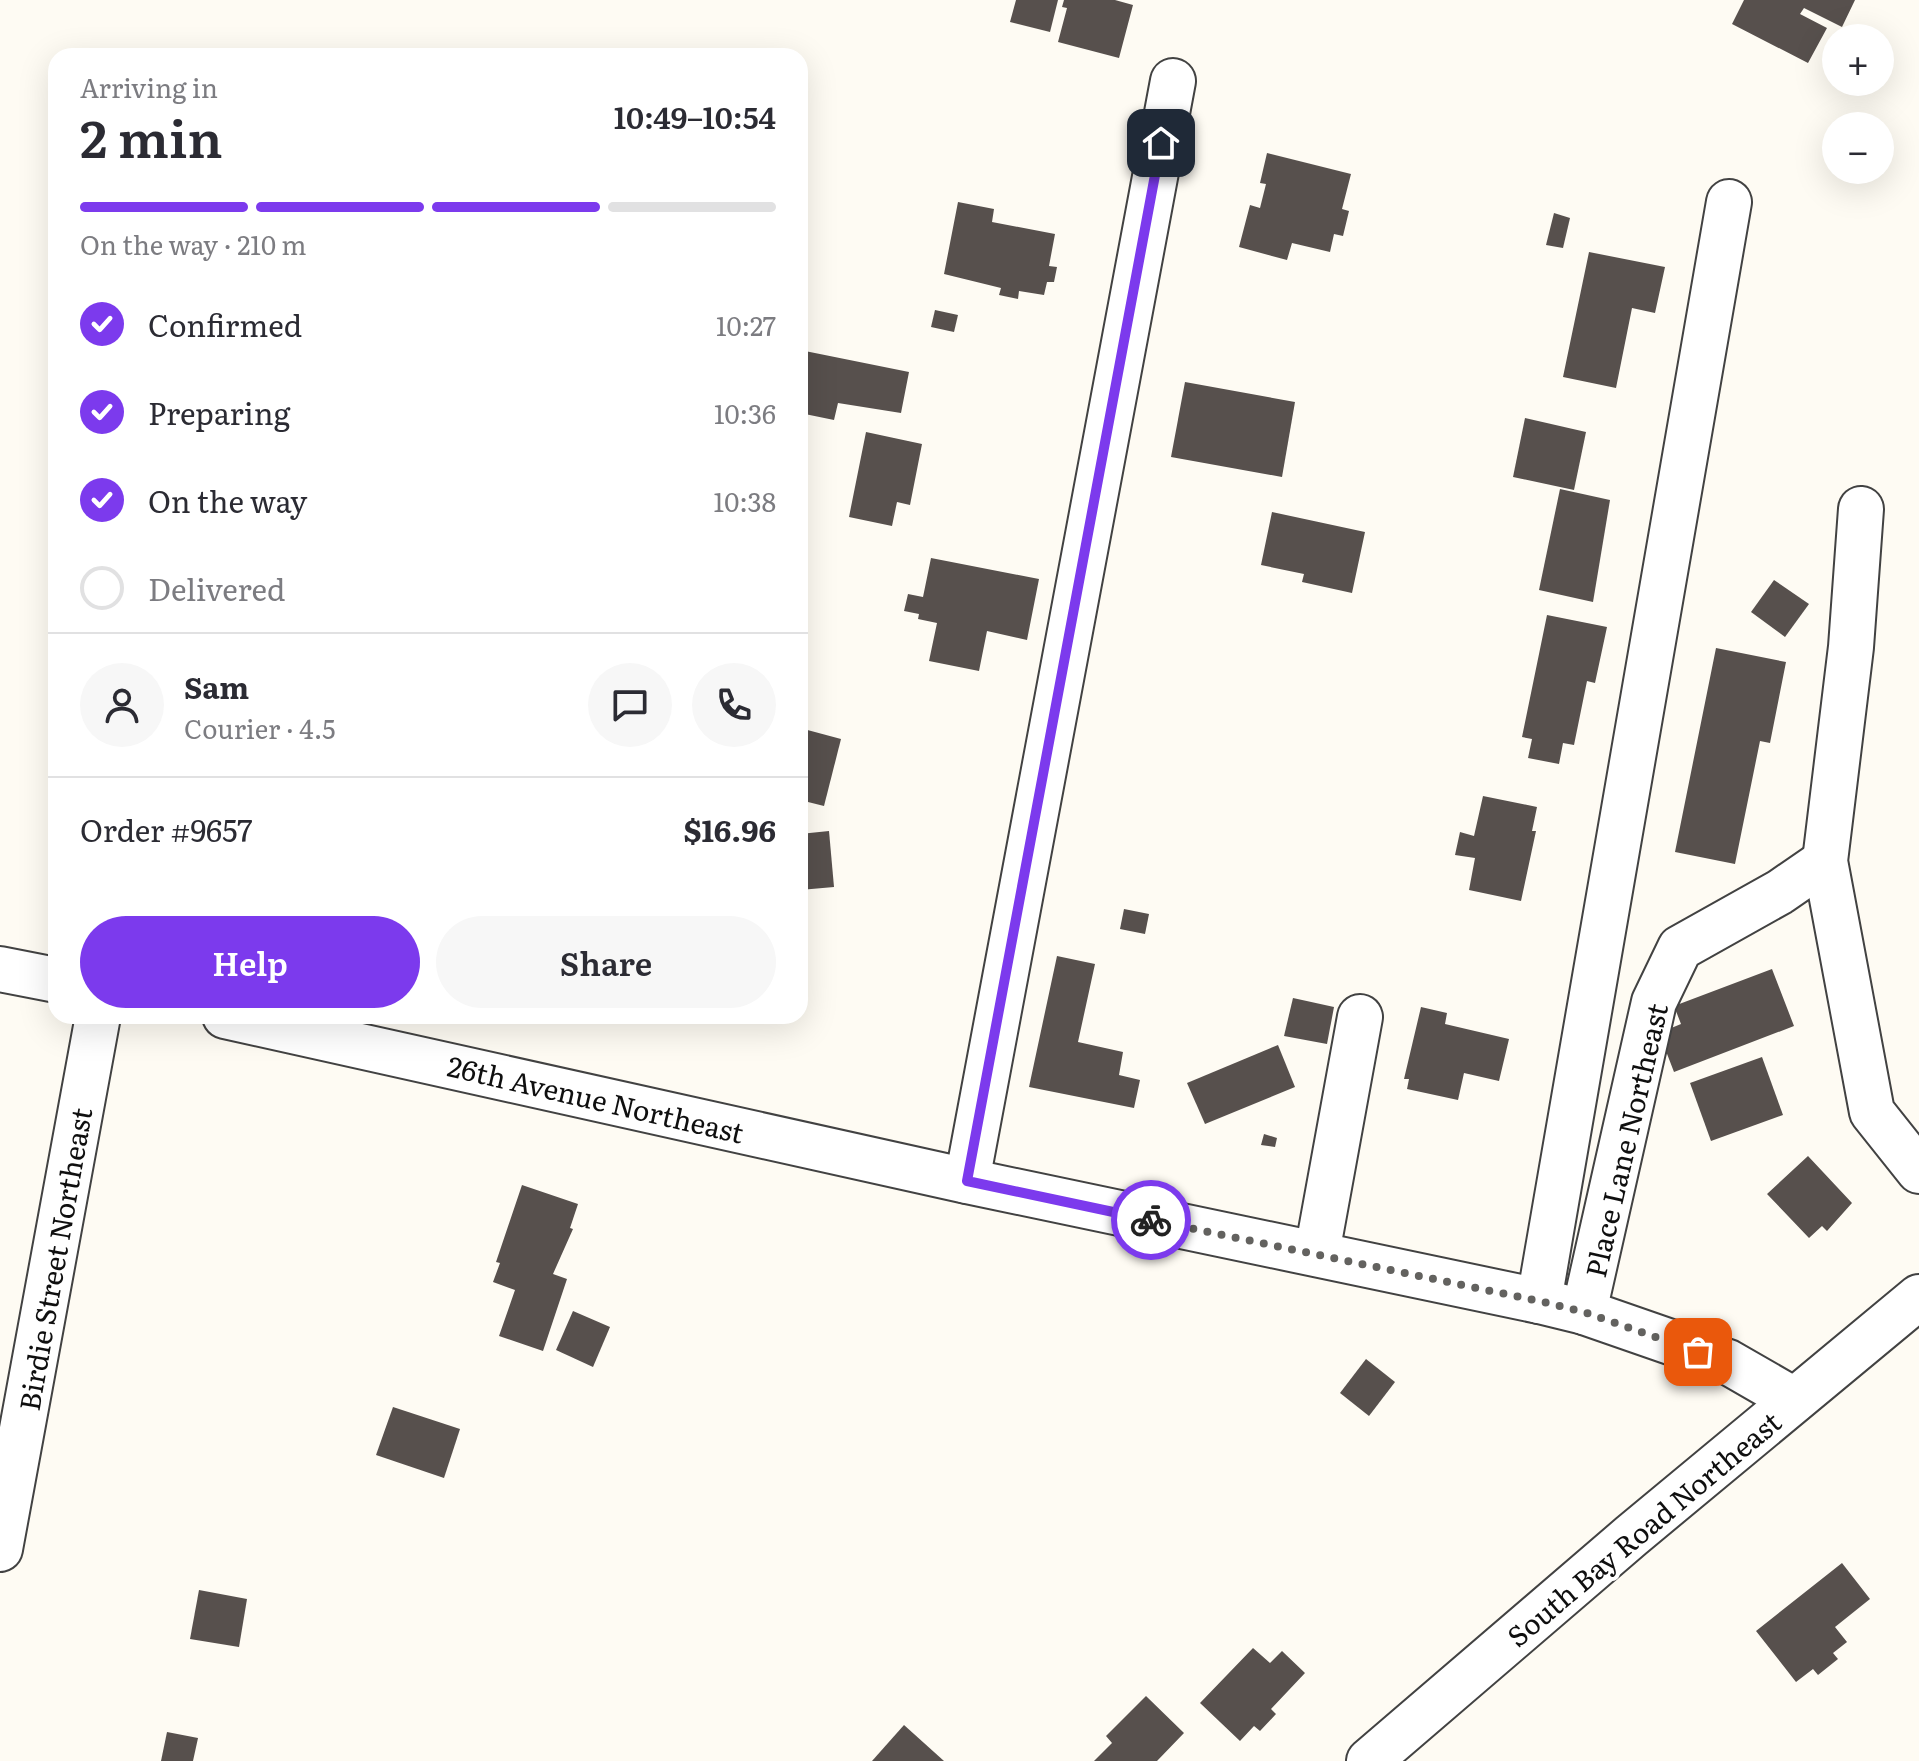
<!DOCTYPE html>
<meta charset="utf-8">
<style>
:root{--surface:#fff;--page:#f7f7f7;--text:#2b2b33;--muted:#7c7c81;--line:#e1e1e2;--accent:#7c3aed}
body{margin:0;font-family:Literata,serif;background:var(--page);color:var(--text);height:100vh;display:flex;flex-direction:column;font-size:30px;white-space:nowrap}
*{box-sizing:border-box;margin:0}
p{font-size:26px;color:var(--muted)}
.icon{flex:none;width:44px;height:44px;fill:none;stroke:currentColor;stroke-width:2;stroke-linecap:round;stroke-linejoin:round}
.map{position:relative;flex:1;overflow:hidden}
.panel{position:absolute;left:48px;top:48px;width:760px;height:976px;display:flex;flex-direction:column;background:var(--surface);border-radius:24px;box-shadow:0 8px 32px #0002}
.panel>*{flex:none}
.buttons{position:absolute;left:1822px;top:24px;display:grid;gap:16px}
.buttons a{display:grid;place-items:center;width:72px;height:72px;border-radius:50%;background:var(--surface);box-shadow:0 8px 32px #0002;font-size:40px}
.pin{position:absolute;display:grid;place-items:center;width:68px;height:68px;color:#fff;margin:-34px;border-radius:16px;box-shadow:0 4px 12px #0006}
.courier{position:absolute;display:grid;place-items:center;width:80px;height:80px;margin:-40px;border:6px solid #7c3aed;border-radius:50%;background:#fff;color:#222;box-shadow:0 2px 10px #0007}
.head em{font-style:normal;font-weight:600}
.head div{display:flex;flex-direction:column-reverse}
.head{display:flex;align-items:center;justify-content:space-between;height:136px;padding:0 32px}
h1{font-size:52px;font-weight:600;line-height:60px}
.bar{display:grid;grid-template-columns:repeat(4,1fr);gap:12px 8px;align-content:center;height:96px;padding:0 32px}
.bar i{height:10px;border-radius:6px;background:var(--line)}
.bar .active{background:var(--accent)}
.bar p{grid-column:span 4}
.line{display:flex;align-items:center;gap:20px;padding:0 32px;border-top:2px solid var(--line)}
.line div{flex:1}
.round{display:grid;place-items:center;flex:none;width:84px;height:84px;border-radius:42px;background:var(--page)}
ol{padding:0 32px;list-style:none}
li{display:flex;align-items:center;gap:24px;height:88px}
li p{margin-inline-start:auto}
li .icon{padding:8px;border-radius:50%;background:var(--accent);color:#fff;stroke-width:4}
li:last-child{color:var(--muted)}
li i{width:44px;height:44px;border:4px solid var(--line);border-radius:50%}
.cta{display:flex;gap:16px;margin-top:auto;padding:16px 32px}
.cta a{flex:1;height:92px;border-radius:48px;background:var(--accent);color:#fff;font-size:32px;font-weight:600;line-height:92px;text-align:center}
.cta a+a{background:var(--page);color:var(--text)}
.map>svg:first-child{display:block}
</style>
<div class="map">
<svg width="1919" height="1761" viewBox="0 0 1919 1761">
<rect width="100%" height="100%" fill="#fefbf3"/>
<!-- building -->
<g fill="#57504d">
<path d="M1016,0h42l-8,32 -40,-10z"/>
<path d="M1064,0h51l18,5 -14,53 -61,-16 9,-34 -5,-1z"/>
<path d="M1744,0h111l-13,27 -38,-19 -4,6 27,14 -19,35 -76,-39z"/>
<path d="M1267,153l84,21 -9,35 7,2 -6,25 -9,-2 -4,18 -38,-9 -5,17 -48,-13 11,-42 10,3 6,-24 -6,-1z"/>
<path d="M958,202l36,7 -2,13 63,12 -6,32 8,1 -3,15h-7l-3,13 -25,-4 -1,8 -19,-4 2,-7 -57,-14z"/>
<path d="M1554,213l16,5 -7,30 -17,-3z"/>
<path d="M1589,252l76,15 -10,46 -23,-5 -16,80 -53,-11z"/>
<path d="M935,310l23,5 -4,17 -23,-5z"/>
<path d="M800,350l109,22 -8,41 -63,-10 -4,17 -34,-7z"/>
<path d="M1185,382l110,20 -13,75 -111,-20z"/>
<path d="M1525,418l61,14 -12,58 -61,-13z"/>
<path d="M866,432l56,12 -12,61 -13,-3 -5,24 -43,-9z"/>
<path d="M1560,489l50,11 -17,102 -54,-12z"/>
<path d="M1272,512l93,20 -13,61 -50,-11 2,-8 -43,-9z"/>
<path d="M931,558l108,21 -12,61 -40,-9 -8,40 -50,-10 8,-38 -19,-4 1,-5 -15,-3 4,-17 15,3z"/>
<path d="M1774,580l35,24 -24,33 -34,-25z"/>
<path d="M1547,615l60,12 -12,56 -8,-2 -13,64 -11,-2 -4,21 -31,-6 4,-19 -10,-2z"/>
<path d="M1716,648l70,14 -16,81 -10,-2 -25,123 -60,-12z"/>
<path d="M800,728l41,11 -17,67 -24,-6z"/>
<path d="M1483,796l54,11 -5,24h4l-15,70 -52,-11 6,-32 -20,-3 5,-23 14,4z"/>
<path d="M829,831l5,56 -34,3v-56z"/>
<path d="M1124,909l25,5 -4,20 -25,-5z"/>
<path d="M1057,956l38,8 -17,78 45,10 -4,23 21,5 -6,28 -105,-21z"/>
<path d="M1772,969l22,57 -120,46 -15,-39 22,-9 -7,-18z"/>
<path d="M1293,998l41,9 -7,37 -43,-8z"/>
<path d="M1421,1007l26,6 -2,11 64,15 -10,42 -35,-8 -6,27 -51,-11 2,-10h-5z"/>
<path d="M1278,1045l17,42 -90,37 -18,-41z"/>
<path d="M1762,1057l21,58 -72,26 -21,-58z"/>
<path d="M1264,1134l13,4 -2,9 -14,-2z"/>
<path d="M1808,1156l44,47 -25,28 -5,-5 -13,12 -42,-44z"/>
<path d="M522,1185l56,19 -8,24 3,1 -20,45 14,5 -24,72 -44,-15 16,-46 -22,-8 7,-19 -4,-1z"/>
<path d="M573,1311l37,16 -17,40 -37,-17z"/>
<path d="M1366,1359l29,23 -26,34 -29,-23z"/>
<path d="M393,1407l67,22 -16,49 -68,-23z"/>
<path d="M1842,1563l28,36 -35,28 12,15 -14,11 5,6 -20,16 -5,-6 -17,13 -40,-51z"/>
<path d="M199,1590l48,9 -8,48 -49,-8z"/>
<path d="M1253,1648l17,15 12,-12 23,22 -34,36 5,5 -16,17 -6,-5 -14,15 -40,-38z"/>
<path d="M1146,1696l38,37 -27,28h-63l18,-18 -6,-7z"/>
<path d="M904,1725l40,36h-72z"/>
<path d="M167,1732l31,6 -5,23h-32z"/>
</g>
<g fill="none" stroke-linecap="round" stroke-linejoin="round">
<!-- minor casing -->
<g stroke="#424242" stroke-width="48">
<g id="minor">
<path d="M1861,509l-10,138 -26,214 47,251 47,59"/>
<path d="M0,969l56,11"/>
<path d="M225,1016l742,165 572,120 45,11 144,50 66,38"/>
<path d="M967,1181l206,-1100"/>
<path d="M1317,1253l43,-236"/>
<path d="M1539,1301l190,-1099"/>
<path d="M1584,1312l70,-310 26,-54 100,-56 45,-31"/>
<path d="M0,1549l98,-533"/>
<path d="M1369,1761l262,-225 288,-239"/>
</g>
</g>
<!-- minor -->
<use href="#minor" stroke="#fff" stroke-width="44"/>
</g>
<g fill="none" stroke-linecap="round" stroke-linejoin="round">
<!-- done -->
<path stroke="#63625f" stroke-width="8" stroke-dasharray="0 14.4" d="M1151,1220l388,81 45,11 114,40"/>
<!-- route -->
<path stroke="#7c3aed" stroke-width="10" d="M1151,1220l-184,-39 194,-1038"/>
</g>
<g text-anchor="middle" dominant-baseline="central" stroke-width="8" stroke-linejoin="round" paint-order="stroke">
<!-- street labels -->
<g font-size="28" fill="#0f0f0f" stroke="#fff">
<text transform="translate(596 1098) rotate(13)">26th Avenue Northeast</text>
<text transform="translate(1625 1140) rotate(-77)">Place Lane Northeast</text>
<text transform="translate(54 1259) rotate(-80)">Birdie Street Northeast</text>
<text transform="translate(1643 1528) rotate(-40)">South Bay Road Northeast</text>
</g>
</g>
</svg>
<div class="buttons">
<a>+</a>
<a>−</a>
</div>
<div class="pin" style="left:1698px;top:1352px;background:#ea580c"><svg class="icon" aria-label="bag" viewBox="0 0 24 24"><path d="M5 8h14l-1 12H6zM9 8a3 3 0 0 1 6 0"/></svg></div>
<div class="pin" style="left:1161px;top:143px;background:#1f2937"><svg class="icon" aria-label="home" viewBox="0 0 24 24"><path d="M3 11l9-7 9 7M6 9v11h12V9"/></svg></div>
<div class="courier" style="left:1151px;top:1220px"><svg class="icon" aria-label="bike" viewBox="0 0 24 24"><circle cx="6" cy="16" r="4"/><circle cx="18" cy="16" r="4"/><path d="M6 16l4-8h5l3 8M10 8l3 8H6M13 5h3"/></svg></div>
<section class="panel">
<div class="head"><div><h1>2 min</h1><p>Arriving in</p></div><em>10:49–10:54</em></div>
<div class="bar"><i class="active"></i><i class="active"></i><i class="active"></i><i></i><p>On the way · 210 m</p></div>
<ol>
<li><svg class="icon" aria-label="check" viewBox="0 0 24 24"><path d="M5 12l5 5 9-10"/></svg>Confirmed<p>10:27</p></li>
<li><svg class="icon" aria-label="check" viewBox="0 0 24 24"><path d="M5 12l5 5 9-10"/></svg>Preparing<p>10:36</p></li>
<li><svg class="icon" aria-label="check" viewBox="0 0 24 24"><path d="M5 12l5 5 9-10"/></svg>On the way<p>10:38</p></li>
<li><i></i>Delivered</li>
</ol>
<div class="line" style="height:144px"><a class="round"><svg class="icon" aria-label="person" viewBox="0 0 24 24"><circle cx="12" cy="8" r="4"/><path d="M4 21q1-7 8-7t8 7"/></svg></a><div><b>Sam</b><p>Courier · 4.5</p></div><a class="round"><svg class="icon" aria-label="chat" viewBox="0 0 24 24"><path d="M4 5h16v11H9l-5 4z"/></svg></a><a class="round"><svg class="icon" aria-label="phone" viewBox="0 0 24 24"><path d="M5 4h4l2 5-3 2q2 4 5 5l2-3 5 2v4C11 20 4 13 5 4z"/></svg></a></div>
<div class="line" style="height:104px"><div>Order #9657</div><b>$16.96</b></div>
<div class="cta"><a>Help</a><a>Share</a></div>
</section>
</div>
